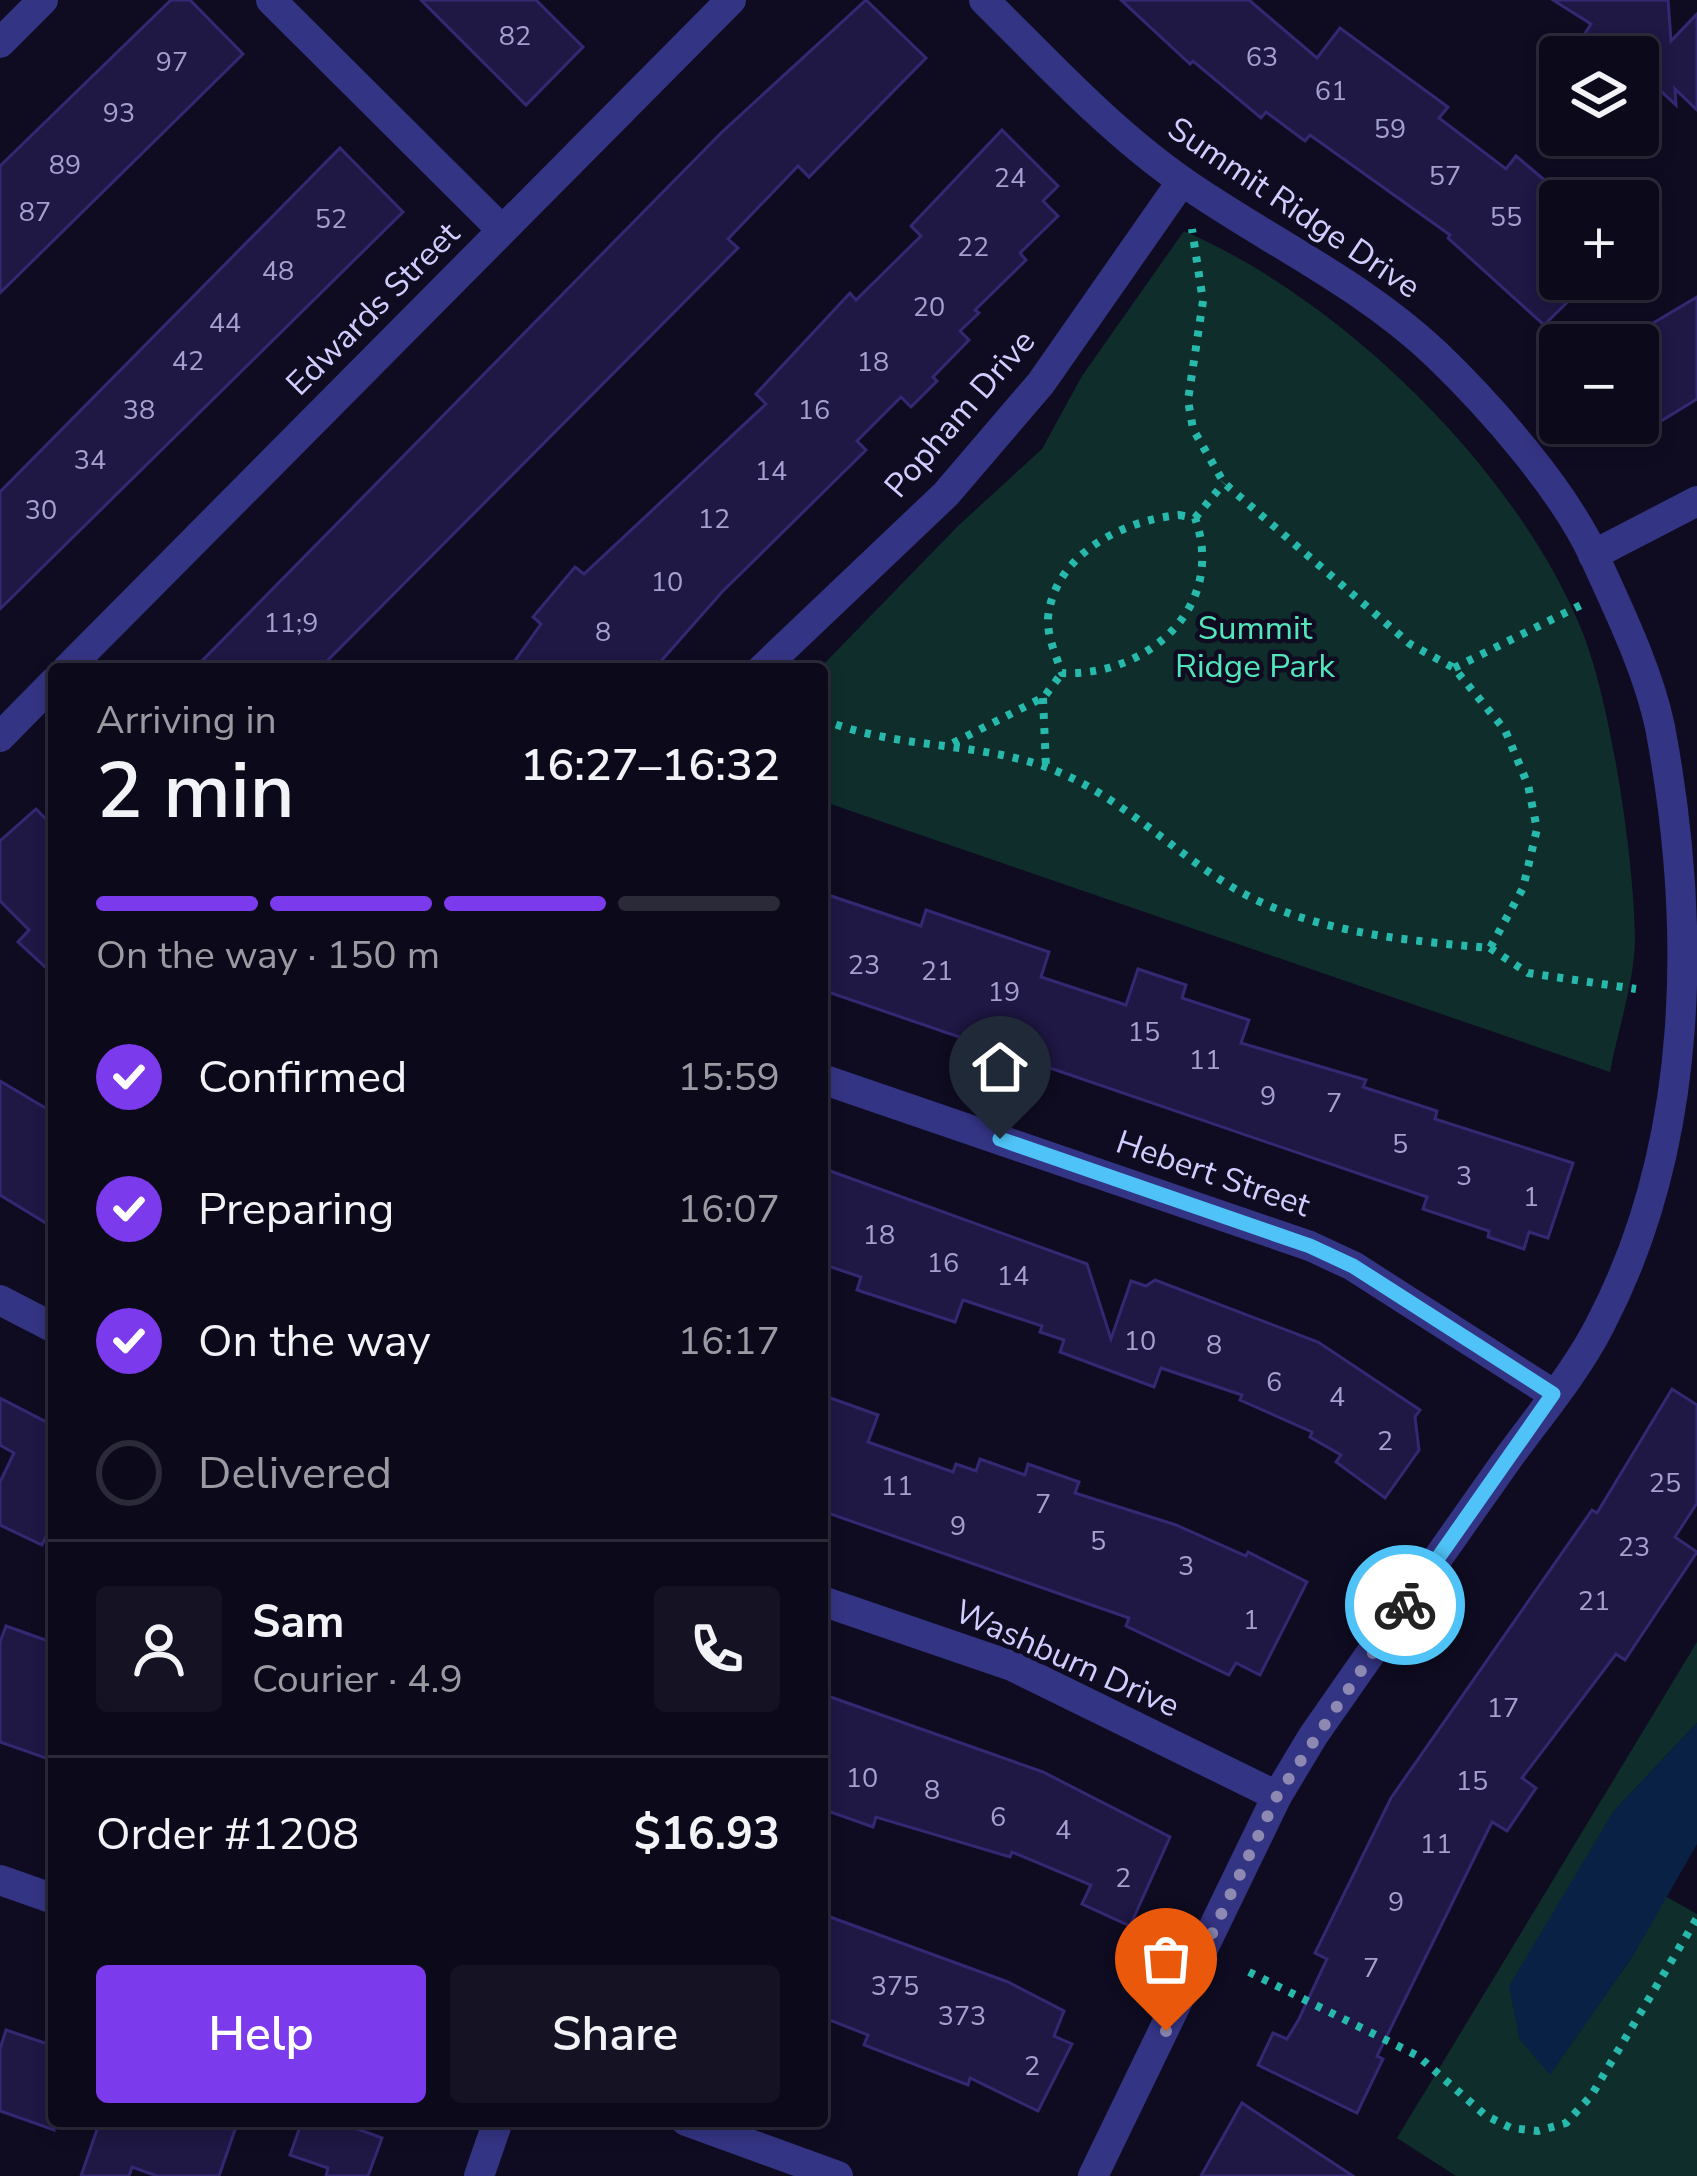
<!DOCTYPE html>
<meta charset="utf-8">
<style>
:root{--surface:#0b091a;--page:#141223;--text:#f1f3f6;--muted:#9a9aa2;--line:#2b2a39;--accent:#7c3aed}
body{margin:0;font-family:"Nunito Sans",sans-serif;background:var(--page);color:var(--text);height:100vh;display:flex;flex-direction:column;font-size:45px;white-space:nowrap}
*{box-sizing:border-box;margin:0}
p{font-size:39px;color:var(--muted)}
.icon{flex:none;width:66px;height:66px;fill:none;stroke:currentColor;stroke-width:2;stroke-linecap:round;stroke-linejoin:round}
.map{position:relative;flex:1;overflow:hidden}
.panel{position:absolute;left:48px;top:663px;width:780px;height:1464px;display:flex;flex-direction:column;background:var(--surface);border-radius:12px;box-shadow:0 6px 18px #0003,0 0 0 3px var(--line)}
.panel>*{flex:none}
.buttons{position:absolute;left:1539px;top:36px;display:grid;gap:24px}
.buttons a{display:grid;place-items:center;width:120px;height:120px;border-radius:12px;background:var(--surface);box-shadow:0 6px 18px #0003,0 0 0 3px var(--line);font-size:60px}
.pin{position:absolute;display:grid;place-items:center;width:102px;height:102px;color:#fff;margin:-123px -51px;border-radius:50% 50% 50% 0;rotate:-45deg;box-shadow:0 0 12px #0007}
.pin .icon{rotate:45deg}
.courier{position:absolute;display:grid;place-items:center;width:120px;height:120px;margin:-60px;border:9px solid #4fc3f7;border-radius:50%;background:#fff;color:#222;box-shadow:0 3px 15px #0007}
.overview em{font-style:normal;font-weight:600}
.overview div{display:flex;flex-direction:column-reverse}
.overview{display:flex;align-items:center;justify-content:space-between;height:204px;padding:0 48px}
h1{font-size:78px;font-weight:600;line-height:90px}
.bar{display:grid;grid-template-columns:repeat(4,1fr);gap:18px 12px;align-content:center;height:144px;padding:0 48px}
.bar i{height:15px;border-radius:9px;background:var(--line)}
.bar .on{background:var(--accent)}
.bar p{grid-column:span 4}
.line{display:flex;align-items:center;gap:30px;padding:0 48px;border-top:3px solid var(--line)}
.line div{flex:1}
.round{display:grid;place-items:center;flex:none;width:126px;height:126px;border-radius:12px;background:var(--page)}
ol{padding:0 48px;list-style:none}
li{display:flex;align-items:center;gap:36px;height:132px}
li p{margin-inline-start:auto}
li .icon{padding:12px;border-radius:50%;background:var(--accent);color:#fff;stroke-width:4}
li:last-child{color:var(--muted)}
li i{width:66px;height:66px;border:6px solid var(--line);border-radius:50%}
.action{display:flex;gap:24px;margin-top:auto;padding:24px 48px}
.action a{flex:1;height:138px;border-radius:12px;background:var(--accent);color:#fff;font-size:48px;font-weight:600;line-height:138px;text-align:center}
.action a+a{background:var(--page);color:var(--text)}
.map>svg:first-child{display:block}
</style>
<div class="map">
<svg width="1697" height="2176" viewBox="0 0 1697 2176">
<rect width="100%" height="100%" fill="#0f0c22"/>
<!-- green -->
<g fill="#0f2d2a">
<path d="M1184,231c158,68 333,239 398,400 29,72 52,228 53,306 0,43 -17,92 -25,135l-788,-271 -3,-132 139,-143 84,-77 40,-73z"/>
<path d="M1697,1642v81l-84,89 -94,226 31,36 84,-120 31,-58 32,18v262h-241l-59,-38z"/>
</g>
<!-- water -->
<path fill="#082145" d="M1697,1723v121l-63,110 -84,121 -31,-37 -10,-52 104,-174z"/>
<!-- building -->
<g fill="#1f1744" stroke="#342872" stroke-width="3">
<path d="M171,0h19l53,54 -243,239v-127z"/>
<path d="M421,0h115l47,47 -57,58z"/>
<path d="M866,0l60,58 -117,119 -11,-11 -70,73 10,9 -419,421h-125l527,-536z"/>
<path d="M1121,0h128l68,58 23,-30 108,79 -9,11 67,51 10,-13 44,37v86h31l-47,46 -96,-87 2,-3 -140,-100 -5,6 -39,-29 -5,6 -68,-57 -3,3z"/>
<path d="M1553,0h115l3,41 26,-27v96l-22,-21 1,16 -38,-35v-13h-68l21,-33z"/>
<path d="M1002,130l56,56 -15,15 15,15 -38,37 6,7 -51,50 4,3 -19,18 9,9 -36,37 4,4 -26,26 -10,-10 -44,44 9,9 -144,142 -68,77h-145l32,-45 -8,-7 42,-50 9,7 182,-170 -10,-10 94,-101 6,7 65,-64 -10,-10z"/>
<path d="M340,148l63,64 -403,397v-117z"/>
<path d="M1697,297v102l-59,36v-103z"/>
<path d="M36,809l18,18v148l-36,-33 11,-12 -29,-29v-60z"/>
<path d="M822,893l99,33 5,-16 123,42 -8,25 85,28 12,-36 48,16 -4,13 67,22 -8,23 125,37 -3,7 74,24 -2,8 138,44 -25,75 -19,-6 -5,17 -36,-12 1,-6 -66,-22 4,-12 -605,-207z"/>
<path d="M0,1081l54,32v115l-54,-33z"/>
<path d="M822,1168l265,96 24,75 20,-58 15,5 9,-6 163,62 102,68 -5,7 4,33 -34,48 -49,-36 5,-7 -31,-18 2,-5 -72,-32 2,-5 -81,-27 -7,19 -94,-35 4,-12 -24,-8 2,-6 -79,-26 -8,22 -98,-32 4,-13 -39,-13z"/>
<path d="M1672,1389l25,16v98l-22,34 22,15 -72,108 -9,-6 -94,124 14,10 -29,43 -15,-9 -115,234 6,3 -26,54 -99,-48 15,-32 14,6 12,-20 28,-60 -12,-6 76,-155 201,-288 5,3z"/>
<path d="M822,1395l56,20 -10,27 85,30 3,-8 20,7 4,-12 45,16 3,-11 51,18 -4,11 101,32 70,31 2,-4 59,30 -47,93 -24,-12 -7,12 -103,-49 3,-8 -307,-107z"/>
<path d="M0,1398l54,28v94l-12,25 -42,-20v-43l14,-29 -14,-8z"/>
<path d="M6,1626l48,17v118l-54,-19v-100z"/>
<path d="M822,1694l221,78 127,65 -40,89 -48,-22 9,-19 -79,-33 -2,5 -134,-40 -3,10 -51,-18z"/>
<path d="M822,1914l186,68 56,29 -10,25 18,8 -34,67 -68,-33 -2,7 -104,-40 4,-10 -46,-18z"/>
<path d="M6,2030l48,16v84l-54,-19v-62z"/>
<path d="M1242,2103l111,73h-152z"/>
<path d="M100,2121h138l-19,55h-62l-25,-9 -3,9h-48z"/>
<path d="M302,2121h34l46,17 -14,38h-42l2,-8 -38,-13z"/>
</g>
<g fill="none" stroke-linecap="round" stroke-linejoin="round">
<!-- path -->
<g stroke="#27b9ab" stroke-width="8" stroke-dasharray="6 9" stroke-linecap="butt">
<path d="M1179,515l16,3c32,88 -47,159 -133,155 -6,-17 -15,-37 -14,-55 6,-64 76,-98 131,-103z"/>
<path d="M1195,518l29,-35"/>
<path d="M1454,668l127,-63"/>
<path d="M1043,698l3,69"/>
<path d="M822,719c71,30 148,22 221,47 70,24 123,80 184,118 77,48 175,56 263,64l33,-60 14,-59 -9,-44 -23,-55 -51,-62 -44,-24 -186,-161 -31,-54 -5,-29 15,-99 -11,-72"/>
<path d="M953,743l91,-46 18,-24"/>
<path d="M1490,948l38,25 108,16"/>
<path d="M1249,1972l169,84 67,59 26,13 27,3 28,-8 25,-27 106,-178"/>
</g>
<!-- minor -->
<g stroke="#343484" stroke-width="30">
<path d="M271,0l231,230"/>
<path d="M984,0c63,62 125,130 198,181 86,60 178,101 255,174 54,52 127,135 158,203 24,53 53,112 65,169 37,197 35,415 -59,596 -25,50 -65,96 -97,141 -64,91 -128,181 -191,272l-36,60 -184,380"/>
<path d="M0,43l43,-43"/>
<path d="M1593,555l104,-54"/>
<path d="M67,669l664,-669"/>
<path d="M762,669l184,-175 95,-111 141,-202"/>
<path d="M0,737l54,-55"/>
<path d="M822,1079l488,167 43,20 200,128"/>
<path d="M0,1300l54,28"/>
<path d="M822,1601l190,65 265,130"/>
<path d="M479,2176l19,-55"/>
</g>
<!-- tertiary -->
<g stroke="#343484" stroke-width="30">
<path d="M0,1880l54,19"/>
<path d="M686,2121l152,55"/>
</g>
</g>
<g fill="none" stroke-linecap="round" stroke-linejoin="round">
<!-- done -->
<path stroke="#8d89b2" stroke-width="12" stroke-dasharray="0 21.6" d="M1166,2031l111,-235 128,-191"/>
<!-- route -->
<path stroke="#4fc3f7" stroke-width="15" d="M1000,1139l310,107 43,20 200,128 -148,211"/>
</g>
<g text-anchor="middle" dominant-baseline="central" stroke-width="9" stroke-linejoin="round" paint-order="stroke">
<!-- number labels -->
<g font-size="27" fill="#a4a0d0">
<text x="515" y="36">82</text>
<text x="1262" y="57">63</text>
<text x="172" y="62">97</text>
<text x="1331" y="91">61</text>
<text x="119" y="113">93</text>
<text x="1390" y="129">59</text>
<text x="65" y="165">89</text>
<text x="1445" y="176">57</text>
<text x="1010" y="178">24</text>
<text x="35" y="212">87</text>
<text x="1506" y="217">55</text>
<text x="331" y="219">52</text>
<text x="973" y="247">22</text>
<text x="278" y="271">48</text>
<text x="929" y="307">20</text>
<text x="225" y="323">44</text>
<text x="188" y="361">42</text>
<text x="873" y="362">18</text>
<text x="139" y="410">38</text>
<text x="814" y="410">16</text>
<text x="90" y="460">34</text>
<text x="771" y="471">14</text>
<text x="41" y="510">30</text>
<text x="714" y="519">12</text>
<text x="667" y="582">10</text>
<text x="291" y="623">11;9</text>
<text x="603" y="632">8</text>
<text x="864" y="965">23</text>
<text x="937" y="971">21</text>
<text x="1004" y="992">19</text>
<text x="1144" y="1032">15</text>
<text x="1205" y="1060">11</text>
<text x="1268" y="1096">9</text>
<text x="1334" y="1103">7</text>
<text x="1400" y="1144">5</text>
<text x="1464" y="1176">3</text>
<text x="1531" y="1197">1</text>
<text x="879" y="1235">18</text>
<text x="943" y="1263">16</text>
<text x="1013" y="1276">14</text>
<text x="1140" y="1341">10</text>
<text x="1214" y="1345">8</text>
<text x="1274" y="1382">6</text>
<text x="1337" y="1397">4</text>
<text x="1385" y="1441">2</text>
<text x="1665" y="1483">25</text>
<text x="897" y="1486">11</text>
<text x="1043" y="1504">7</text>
<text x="958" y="1526">9</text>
<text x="1098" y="1541">5</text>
<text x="1634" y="1547">23</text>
<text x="1186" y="1566">3</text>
<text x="1594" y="1601">21</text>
<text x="1251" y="1620">1</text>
<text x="1503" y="1708">17</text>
<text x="862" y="1778">10</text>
<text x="1472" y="1781">15</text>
<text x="932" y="1790">8</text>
<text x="998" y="1817">6</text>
<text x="1063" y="1830">4</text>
<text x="1436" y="1844">11</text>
<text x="1123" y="1878">2</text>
<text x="1396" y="1902">9</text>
<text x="1371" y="1968">7</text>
<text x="895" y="1986">375</text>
<text x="962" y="2016">373</text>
<text x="1032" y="2066">2</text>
</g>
<!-- street labels -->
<g font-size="33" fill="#d1cdff" stroke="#0f0c22">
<text transform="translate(1294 208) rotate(34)">Summit Ridge Drive</text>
<text transform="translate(373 309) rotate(-45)">Edwards Street</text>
<text transform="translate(960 414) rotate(-49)">Popham Drive</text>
<text transform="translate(1213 1174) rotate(19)">Hebert Street</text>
<text transform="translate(1067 1659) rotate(24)">Washburn Drive</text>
</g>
<!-- park labels -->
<g font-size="33" fill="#53e6bb" stroke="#0f0c22">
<text x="1255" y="628">Summit<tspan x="1255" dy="38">Ridge Park</tspan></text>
</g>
</g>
</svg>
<div class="buttons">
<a><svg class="icon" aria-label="layers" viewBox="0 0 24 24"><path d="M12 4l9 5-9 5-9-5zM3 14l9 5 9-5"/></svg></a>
<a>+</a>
<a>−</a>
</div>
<div class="pin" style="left:1166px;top:2031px;background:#ea580c"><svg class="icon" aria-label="bag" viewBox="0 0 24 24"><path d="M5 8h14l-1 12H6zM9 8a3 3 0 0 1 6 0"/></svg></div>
<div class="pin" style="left:1000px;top:1139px;background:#1f2937"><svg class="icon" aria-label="home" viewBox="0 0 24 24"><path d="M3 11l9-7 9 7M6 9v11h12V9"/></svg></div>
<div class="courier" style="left:1405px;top:1605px"><svg class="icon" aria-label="bike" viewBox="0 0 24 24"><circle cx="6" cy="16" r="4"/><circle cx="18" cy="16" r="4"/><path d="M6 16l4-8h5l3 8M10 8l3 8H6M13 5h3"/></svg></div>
<section class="panel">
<div class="overview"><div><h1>2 min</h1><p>Arriving in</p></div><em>16:27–16:32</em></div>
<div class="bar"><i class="on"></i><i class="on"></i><i class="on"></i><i></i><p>On the way · 150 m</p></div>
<ol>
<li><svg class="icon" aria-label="check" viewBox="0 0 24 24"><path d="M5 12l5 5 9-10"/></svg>Confirmed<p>15:59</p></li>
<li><svg class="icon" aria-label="check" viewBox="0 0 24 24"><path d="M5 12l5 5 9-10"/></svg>Preparing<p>16:07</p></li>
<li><svg class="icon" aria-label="check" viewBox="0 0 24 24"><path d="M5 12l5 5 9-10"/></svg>On the way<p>16:17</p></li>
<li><i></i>Delivered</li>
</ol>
<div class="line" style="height:216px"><a class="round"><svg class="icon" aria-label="person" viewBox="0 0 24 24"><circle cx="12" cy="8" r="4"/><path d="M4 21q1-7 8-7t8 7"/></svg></a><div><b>Sam</b><p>Courier · 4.9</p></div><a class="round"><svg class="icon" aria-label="phone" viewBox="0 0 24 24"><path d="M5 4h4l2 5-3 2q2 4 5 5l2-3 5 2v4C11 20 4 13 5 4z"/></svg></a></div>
<div class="line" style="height:156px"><div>Order #1208</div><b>$16.93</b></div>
<div class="action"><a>Help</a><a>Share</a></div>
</section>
</div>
